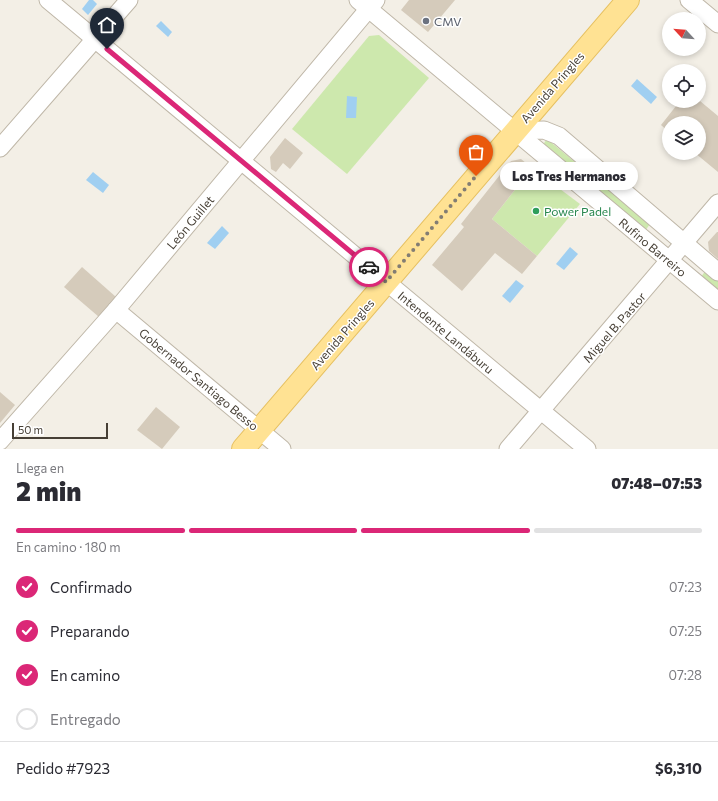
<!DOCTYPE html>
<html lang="es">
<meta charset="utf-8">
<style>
:root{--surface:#fff;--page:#f7f7f7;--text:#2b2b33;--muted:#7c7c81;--line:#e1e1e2;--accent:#db2777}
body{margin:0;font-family:Commissioner,sans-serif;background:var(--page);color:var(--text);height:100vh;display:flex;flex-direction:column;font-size:15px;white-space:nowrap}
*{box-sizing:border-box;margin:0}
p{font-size:13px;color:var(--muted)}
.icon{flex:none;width:22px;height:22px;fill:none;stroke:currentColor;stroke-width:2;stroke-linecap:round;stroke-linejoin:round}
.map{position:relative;height:449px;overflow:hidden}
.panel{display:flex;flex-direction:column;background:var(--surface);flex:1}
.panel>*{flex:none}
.needle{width:26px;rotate:296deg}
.controls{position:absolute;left:662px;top:12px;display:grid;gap:8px}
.controls a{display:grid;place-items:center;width:44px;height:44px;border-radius:50%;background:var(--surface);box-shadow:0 2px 6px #0003;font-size:20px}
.scale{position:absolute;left:12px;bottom:10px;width:96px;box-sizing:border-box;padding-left:4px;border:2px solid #463f35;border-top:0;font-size:11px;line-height:14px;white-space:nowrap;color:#463f35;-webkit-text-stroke:3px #fff;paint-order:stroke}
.pin{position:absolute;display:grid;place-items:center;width:34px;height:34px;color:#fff;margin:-41px -17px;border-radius:50% 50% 50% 0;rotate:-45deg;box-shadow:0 0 4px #0007}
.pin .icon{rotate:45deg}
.courier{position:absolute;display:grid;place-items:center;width:40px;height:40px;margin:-20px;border:3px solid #db2777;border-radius:50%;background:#fff;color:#222;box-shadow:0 1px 5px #0007}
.bubble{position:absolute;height:28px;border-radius:14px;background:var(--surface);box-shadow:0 2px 6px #0003;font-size:13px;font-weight:800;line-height:28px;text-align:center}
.headline em{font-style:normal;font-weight:800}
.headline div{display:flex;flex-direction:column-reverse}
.headline{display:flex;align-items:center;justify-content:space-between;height:68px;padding:0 16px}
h1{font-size:26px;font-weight:800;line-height:30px}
.bar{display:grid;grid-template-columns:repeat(4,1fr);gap:6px 4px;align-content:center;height:48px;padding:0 16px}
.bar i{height:5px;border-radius:3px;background:var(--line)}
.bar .selected{background:var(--accent)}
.bar p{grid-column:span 4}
.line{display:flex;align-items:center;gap:10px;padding:0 16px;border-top:1px solid var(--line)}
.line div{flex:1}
ol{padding:0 16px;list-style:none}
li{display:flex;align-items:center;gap:12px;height:44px}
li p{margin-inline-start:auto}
li .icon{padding:4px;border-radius:50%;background:var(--accent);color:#fff;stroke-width:4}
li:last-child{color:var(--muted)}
li i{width:22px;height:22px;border:2px solid var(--line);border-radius:50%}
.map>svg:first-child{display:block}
</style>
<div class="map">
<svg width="718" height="449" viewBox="0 0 718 449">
<rect width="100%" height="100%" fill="#f3efe6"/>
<!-- green -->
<g fill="#cde8ad">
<path d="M379,35l50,43 -82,96 -55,-45 77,-93z"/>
<path d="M547,139l103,85 -5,7 -103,-85z"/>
<path d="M532,168l48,36 -43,52 -45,-37z"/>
<path d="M706,270l12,10v11l-17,-14z"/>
</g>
<!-- water -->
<g fill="#a0cff1">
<path d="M89,0h4l4,4 -9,11 -6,-6z"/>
<path d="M161,21l11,11 -4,5 -12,-11z"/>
<path d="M637,79l20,18 -6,7 -20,-18z"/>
<path d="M347,96l10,1 -1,21h-10z"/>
<path d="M93,172l16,13 -6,8 -17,-13z"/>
<path d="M222,226l7,7 -14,16 -8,-6z"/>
<path d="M570,247l8,7 -14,16 -8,-6z"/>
<path d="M516,280l8,6 -14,17 -8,-7z"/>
</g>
<!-- building -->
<g fill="#d5cbbb">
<path d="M409,0h46l-27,32 -27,-22z"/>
<path d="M680,101h20l18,15v56l-23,-19h4v-30h-30v9l-8,-7z"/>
<path d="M285,138l18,15 -13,16 -7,-6 -7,9 -5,-3 -1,-12z"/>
<path d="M521,159l11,9 -40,51 45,37 -15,18 -27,-21 -33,38 -30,-26 32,-38 -3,-3 50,-63z"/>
<path d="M717,232h1v27l-9,-8 -1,-9z"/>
<path d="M82,267l34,30 -17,20 -35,-30z"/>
<path d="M0,392l15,13 -15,18z"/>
<path d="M156,407l24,20 -18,22 -25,-19z"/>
</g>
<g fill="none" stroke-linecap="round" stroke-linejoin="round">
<!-- minor casing -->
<g stroke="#bfb7a8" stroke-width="19">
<g id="minor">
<path d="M48,0l539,449"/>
<path d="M358,0l360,301"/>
<path d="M689,0l29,24"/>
<path d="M515,131l29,-1 15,6 159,136"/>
<path d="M0,148l129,-148"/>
<path d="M116,310l166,139"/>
<path d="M0,441l116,-131 260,-310"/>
<path d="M508,449l210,-246"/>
</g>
</g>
<!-- major casing -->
<g stroke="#e6c061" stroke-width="24">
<path id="major" d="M243,449l385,-449"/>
</g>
<!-- minor -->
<use href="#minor" stroke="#fff" stroke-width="17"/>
<!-- major -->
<use href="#major" stroke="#ffe293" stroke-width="22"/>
</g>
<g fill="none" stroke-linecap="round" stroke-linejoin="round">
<!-- done -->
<path stroke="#837d73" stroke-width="4" stroke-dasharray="0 7.2" d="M369,267l17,15 90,-106"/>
<!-- route -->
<path stroke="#db2777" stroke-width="5" d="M107,49l262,218"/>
</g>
<!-- markers -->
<circle fill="#6b7280" stroke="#fff" stroke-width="1.5" cx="426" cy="21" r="4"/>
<circle fill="#2e9e5b" stroke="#fff" stroke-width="1.5" cx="536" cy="211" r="4"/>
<g text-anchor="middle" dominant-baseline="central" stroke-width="3" stroke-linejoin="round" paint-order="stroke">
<!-- worship labels -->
<g font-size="12" fill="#5b616d" stroke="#fff" text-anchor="start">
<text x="434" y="21">CMV</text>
</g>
<!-- street labels -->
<g font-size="12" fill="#463f35" stroke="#fff">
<text transform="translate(552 87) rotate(-49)">Avenida Pringles</text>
<text transform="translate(190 222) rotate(-50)">León Guillet</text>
<text transform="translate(653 247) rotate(40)">Rufino Barreiro</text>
<text transform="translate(614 327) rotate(-49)">Miguel B. Pastor</text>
<text transform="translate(446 332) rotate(40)">Intendente Landáburu</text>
<text transform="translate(342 334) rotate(-49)">Avenida Pringles</text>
<text transform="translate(199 379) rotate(40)">Gobernador Santiago Besso</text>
</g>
<!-- leisure labels -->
<g font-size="12" fill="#27864d" stroke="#fff" text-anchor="start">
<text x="544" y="211">Power Padel</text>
</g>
</g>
</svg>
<div class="controls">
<a><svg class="needle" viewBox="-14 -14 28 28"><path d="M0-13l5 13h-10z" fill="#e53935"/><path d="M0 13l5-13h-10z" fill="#7c7c81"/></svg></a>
<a><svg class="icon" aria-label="locate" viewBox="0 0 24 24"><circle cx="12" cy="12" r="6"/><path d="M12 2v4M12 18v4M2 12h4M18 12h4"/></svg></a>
<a><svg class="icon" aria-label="layers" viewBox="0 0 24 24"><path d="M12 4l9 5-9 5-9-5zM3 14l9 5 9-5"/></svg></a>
</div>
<div class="scale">50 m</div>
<div class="pin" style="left:476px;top:176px;background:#ea580c"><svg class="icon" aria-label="bag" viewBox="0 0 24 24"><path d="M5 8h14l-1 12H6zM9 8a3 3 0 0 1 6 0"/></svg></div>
<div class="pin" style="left:107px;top:49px;background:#1f2937"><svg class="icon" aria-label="home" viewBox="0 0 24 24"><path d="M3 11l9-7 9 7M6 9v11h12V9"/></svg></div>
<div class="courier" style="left:369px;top:267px"><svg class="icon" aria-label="car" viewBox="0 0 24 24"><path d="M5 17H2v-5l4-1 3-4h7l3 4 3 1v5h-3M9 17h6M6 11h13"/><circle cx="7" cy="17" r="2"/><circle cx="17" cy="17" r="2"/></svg></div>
<div class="bubble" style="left:500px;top:162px;width:138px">Los Tres Hermanos</div>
</div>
<section class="panel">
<div class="headline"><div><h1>2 min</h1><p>Llega en</p></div><em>07:48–07:53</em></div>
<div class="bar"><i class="selected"></i><i class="selected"></i><i class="selected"></i><i></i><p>En camino · 180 m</p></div>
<ol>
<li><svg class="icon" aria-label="check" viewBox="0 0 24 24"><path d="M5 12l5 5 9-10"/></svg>Confirmado<p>07:23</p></li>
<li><svg class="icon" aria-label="check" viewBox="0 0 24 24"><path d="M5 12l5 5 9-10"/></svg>Preparando<p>07:25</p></li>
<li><svg class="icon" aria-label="check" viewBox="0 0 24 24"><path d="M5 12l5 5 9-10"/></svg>En camino<p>07:28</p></li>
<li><i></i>Entregado</li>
</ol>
<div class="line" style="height:52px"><div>Pedido #7923</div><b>$6,310</b></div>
</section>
